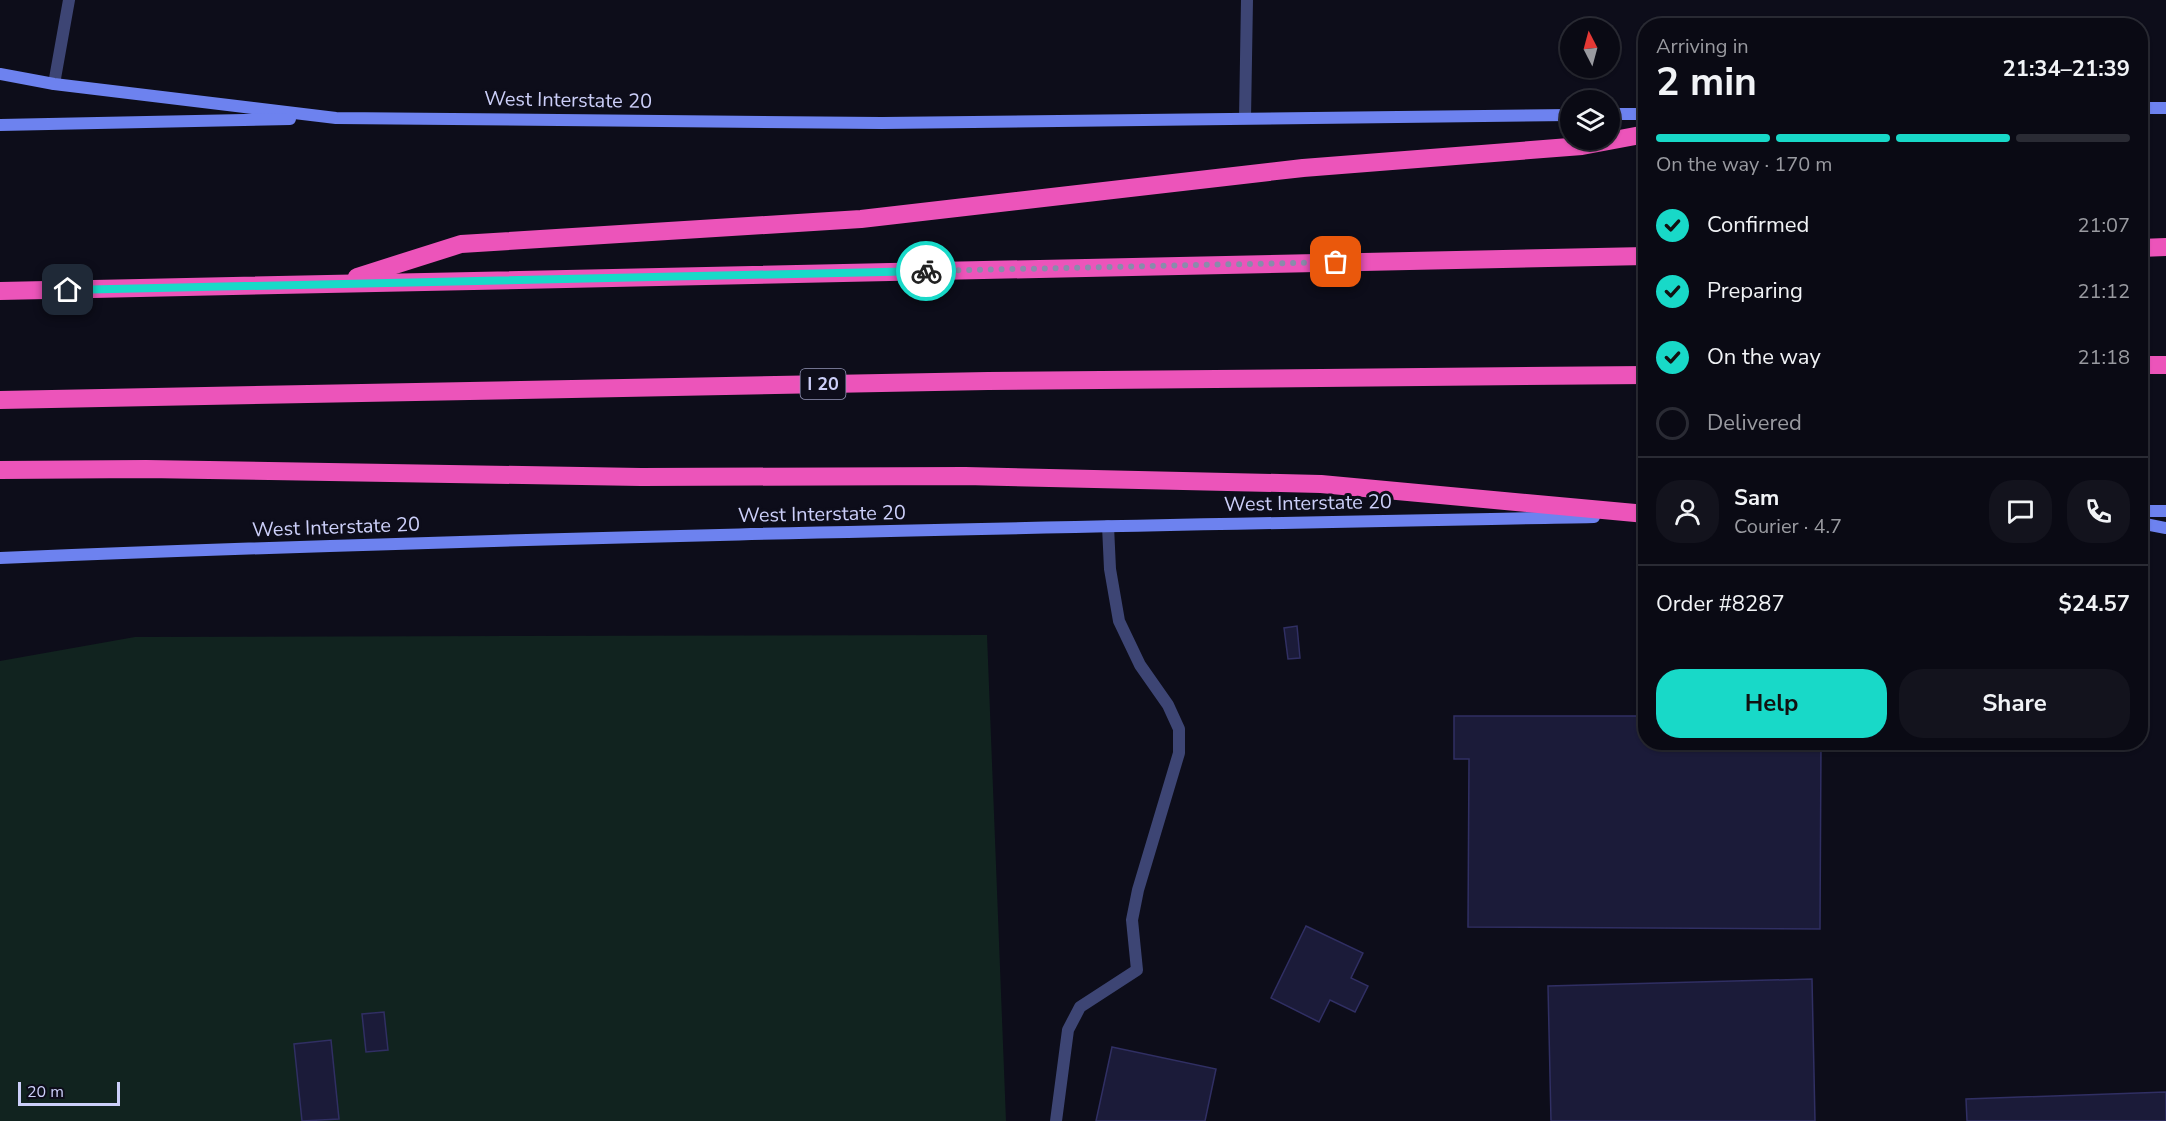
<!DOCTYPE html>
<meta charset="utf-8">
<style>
:root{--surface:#0a0a14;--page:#13131d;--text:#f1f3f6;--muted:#999aa0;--line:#2a2b34;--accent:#18d9c8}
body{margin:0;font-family:"Nunito Sans",sans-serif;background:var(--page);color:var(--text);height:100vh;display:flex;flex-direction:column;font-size:22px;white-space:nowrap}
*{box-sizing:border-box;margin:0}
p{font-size:20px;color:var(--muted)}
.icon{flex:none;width:33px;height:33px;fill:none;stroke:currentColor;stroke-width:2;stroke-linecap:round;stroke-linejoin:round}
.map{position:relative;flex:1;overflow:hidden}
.panel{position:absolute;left:1638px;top:18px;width:510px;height:732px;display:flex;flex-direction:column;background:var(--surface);border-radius:24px;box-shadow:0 2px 4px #0004,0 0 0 2px var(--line)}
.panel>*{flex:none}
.needle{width:39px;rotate:354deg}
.tools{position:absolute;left:1560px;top:18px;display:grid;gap:12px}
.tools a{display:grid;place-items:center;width:60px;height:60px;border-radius:50%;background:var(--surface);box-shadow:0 2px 4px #0004,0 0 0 2px var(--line);font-size:30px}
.scale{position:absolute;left:18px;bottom:15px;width:102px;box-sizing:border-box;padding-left:6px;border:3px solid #cccff9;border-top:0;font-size:16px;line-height:21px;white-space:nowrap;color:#cccff9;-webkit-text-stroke:4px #0d0d1a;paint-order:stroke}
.pin{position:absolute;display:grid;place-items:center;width:51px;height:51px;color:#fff;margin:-26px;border-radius:12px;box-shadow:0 3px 9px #0006}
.courier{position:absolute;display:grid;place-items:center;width:60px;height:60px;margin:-30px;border:4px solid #18d9c8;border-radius:50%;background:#fff;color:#222;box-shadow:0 2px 8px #0007}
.headline em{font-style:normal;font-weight:700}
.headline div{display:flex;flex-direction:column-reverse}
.headline{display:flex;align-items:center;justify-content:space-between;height:102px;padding:0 18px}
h1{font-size:39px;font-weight:700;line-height:45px}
.bar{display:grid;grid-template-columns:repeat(4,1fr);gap:9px 6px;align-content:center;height:72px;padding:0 18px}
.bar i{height:8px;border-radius:4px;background:var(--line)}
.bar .active{background:var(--accent)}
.bar p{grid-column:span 4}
.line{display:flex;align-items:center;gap:15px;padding:0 18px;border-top:2px solid var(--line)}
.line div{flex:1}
.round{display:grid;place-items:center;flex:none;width:63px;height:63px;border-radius:24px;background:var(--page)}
ol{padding:0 18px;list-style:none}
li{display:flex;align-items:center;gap:18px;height:66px}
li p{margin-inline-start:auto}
li .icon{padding:6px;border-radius:50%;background:var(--accent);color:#111;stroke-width:4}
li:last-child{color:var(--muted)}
li i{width:33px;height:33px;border:3px solid var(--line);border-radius:50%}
.button{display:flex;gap:12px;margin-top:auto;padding:12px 18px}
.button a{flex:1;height:69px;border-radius:24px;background:var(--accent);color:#111;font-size:24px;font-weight:700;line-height:69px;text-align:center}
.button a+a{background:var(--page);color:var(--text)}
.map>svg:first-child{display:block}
</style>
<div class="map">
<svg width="2166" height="1121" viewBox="0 0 2166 1121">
<rect width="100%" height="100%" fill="#0d0d1a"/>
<!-- green -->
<path fill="#11231f" d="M987,635l19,486h-1006v-460l135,-24z"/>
<!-- building -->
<g fill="#1b1b39" stroke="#302f63" stroke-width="1.5">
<path d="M1297,626l3,32 -12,1 -4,-31z"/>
<path d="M1454,716h192v26h175l-1,187 -352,-2 1,-168h-15z"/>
<path d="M1306,926l57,27 -12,25 17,8 -13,26 -25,-12 -11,22 -48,-24z"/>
<path d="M1812,979l3,142h-264l-3,-135z"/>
<path d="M384,1012l4,38 -22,2 -4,-38z"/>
<path d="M331,1040l8,79 -37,2 -8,-77z"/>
<path d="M1112,1047l104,22 -11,52h-109z"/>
<path d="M2166,1092v29h-199l-1,-22z"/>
</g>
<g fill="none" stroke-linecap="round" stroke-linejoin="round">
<!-- service -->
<g stroke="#3d4574" stroke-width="12">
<path d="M54,84l15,-84"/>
<path d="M1056,1121l12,-91 12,-23 57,-37 -5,-50 6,-30 41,-137v-24l-11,-24 -28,-40 -21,-44 -9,-52 -2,-43"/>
</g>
<!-- tertiary -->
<path stroke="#3d4574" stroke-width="12" d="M1245,118l2,-118"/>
<!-- secondary -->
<g stroke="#6d82ef" stroke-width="12">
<path d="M0,74l54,10 282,34 546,5 688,-8"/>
<path d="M2140,108h26"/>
<path d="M1610,114h36"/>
<path d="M0,125l290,-6"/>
<path d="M2140,511h26"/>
<path d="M2140,523l26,5"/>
<path d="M0,558c531,-22 1063,-31 1594,-41"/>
</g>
<!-- motorway -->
<g stroke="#ec54ba" stroke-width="18">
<path d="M2140,248l26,-1"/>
<path d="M357,277l104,-33 400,-25 442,-51 279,-22 64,-12"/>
<path d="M0,291l1646,-35"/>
<path d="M2140,365h26"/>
<path d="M0,400l988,-19 658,-6"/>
<path d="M0,470l146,-1 495,8 324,-1 356,8 325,30"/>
</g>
</g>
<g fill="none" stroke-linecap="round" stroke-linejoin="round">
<!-- done -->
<path stroke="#898bab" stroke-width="6" stroke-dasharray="0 10.8" d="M926,271l410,-9"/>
<!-- route -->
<path stroke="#18d9c8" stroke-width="8" d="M68,290l858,-19"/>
</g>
<g text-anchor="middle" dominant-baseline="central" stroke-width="6" stroke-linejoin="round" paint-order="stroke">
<!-- shield labels -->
<rect fill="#0d0d1a" stroke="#9395b6" stroke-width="1.5" x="800.5" y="369" width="45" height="30" rx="4.5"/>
<g font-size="18" font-weight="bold" fill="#cccff9">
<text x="823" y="384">I 20</text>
</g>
<!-- street labels -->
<g font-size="20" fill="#cccff9" stroke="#0d0d1a">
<text transform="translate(568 100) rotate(1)">West Interstate 20</text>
<text transform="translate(1308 503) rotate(-1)">West Interstate 20</text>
<text transform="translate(822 514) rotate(-1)">West Interstate 20</text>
<text transform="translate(336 527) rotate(-2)">West Interstate 20</text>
</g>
</g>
</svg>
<div class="tools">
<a><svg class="needle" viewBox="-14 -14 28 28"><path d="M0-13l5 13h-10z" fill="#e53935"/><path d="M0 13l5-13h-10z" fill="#999aa0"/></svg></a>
<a><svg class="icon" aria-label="layers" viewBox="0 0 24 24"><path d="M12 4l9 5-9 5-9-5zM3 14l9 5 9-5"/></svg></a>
</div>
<div class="scale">20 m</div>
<div class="pin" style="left:1336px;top:262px;background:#ea580c"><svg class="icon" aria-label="bag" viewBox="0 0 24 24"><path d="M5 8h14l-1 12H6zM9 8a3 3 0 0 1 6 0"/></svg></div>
<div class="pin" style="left:68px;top:290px;background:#1f2937"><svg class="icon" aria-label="home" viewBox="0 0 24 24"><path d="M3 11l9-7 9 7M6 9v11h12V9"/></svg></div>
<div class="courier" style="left:926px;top:271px"><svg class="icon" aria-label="bike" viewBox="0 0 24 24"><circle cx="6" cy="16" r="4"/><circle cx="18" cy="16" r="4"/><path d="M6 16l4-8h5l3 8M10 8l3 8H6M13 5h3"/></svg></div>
<section class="panel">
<div class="headline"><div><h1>2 min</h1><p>Arriving in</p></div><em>21:34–21:39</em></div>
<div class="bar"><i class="active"></i><i class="active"></i><i class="active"></i><i></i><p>On the way · 170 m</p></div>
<ol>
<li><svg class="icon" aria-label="check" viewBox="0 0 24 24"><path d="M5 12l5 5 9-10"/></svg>Confirmed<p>21:07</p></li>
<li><svg class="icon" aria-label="check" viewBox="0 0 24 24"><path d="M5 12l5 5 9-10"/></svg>Preparing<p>21:12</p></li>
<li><svg class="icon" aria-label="check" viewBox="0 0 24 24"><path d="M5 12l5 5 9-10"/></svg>On the way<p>21:18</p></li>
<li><i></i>Delivered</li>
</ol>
<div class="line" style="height:108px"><a class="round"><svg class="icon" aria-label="person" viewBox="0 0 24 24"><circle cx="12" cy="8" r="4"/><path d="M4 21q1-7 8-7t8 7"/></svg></a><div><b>Sam</b><p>Courier · 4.7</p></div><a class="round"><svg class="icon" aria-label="chat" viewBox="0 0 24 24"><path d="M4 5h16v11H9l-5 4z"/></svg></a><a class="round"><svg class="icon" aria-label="phone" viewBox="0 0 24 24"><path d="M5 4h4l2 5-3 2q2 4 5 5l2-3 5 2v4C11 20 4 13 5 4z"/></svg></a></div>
<div class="line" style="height:78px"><div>Order #8287</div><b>$24.57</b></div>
<div class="button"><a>Help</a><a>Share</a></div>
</section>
</div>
